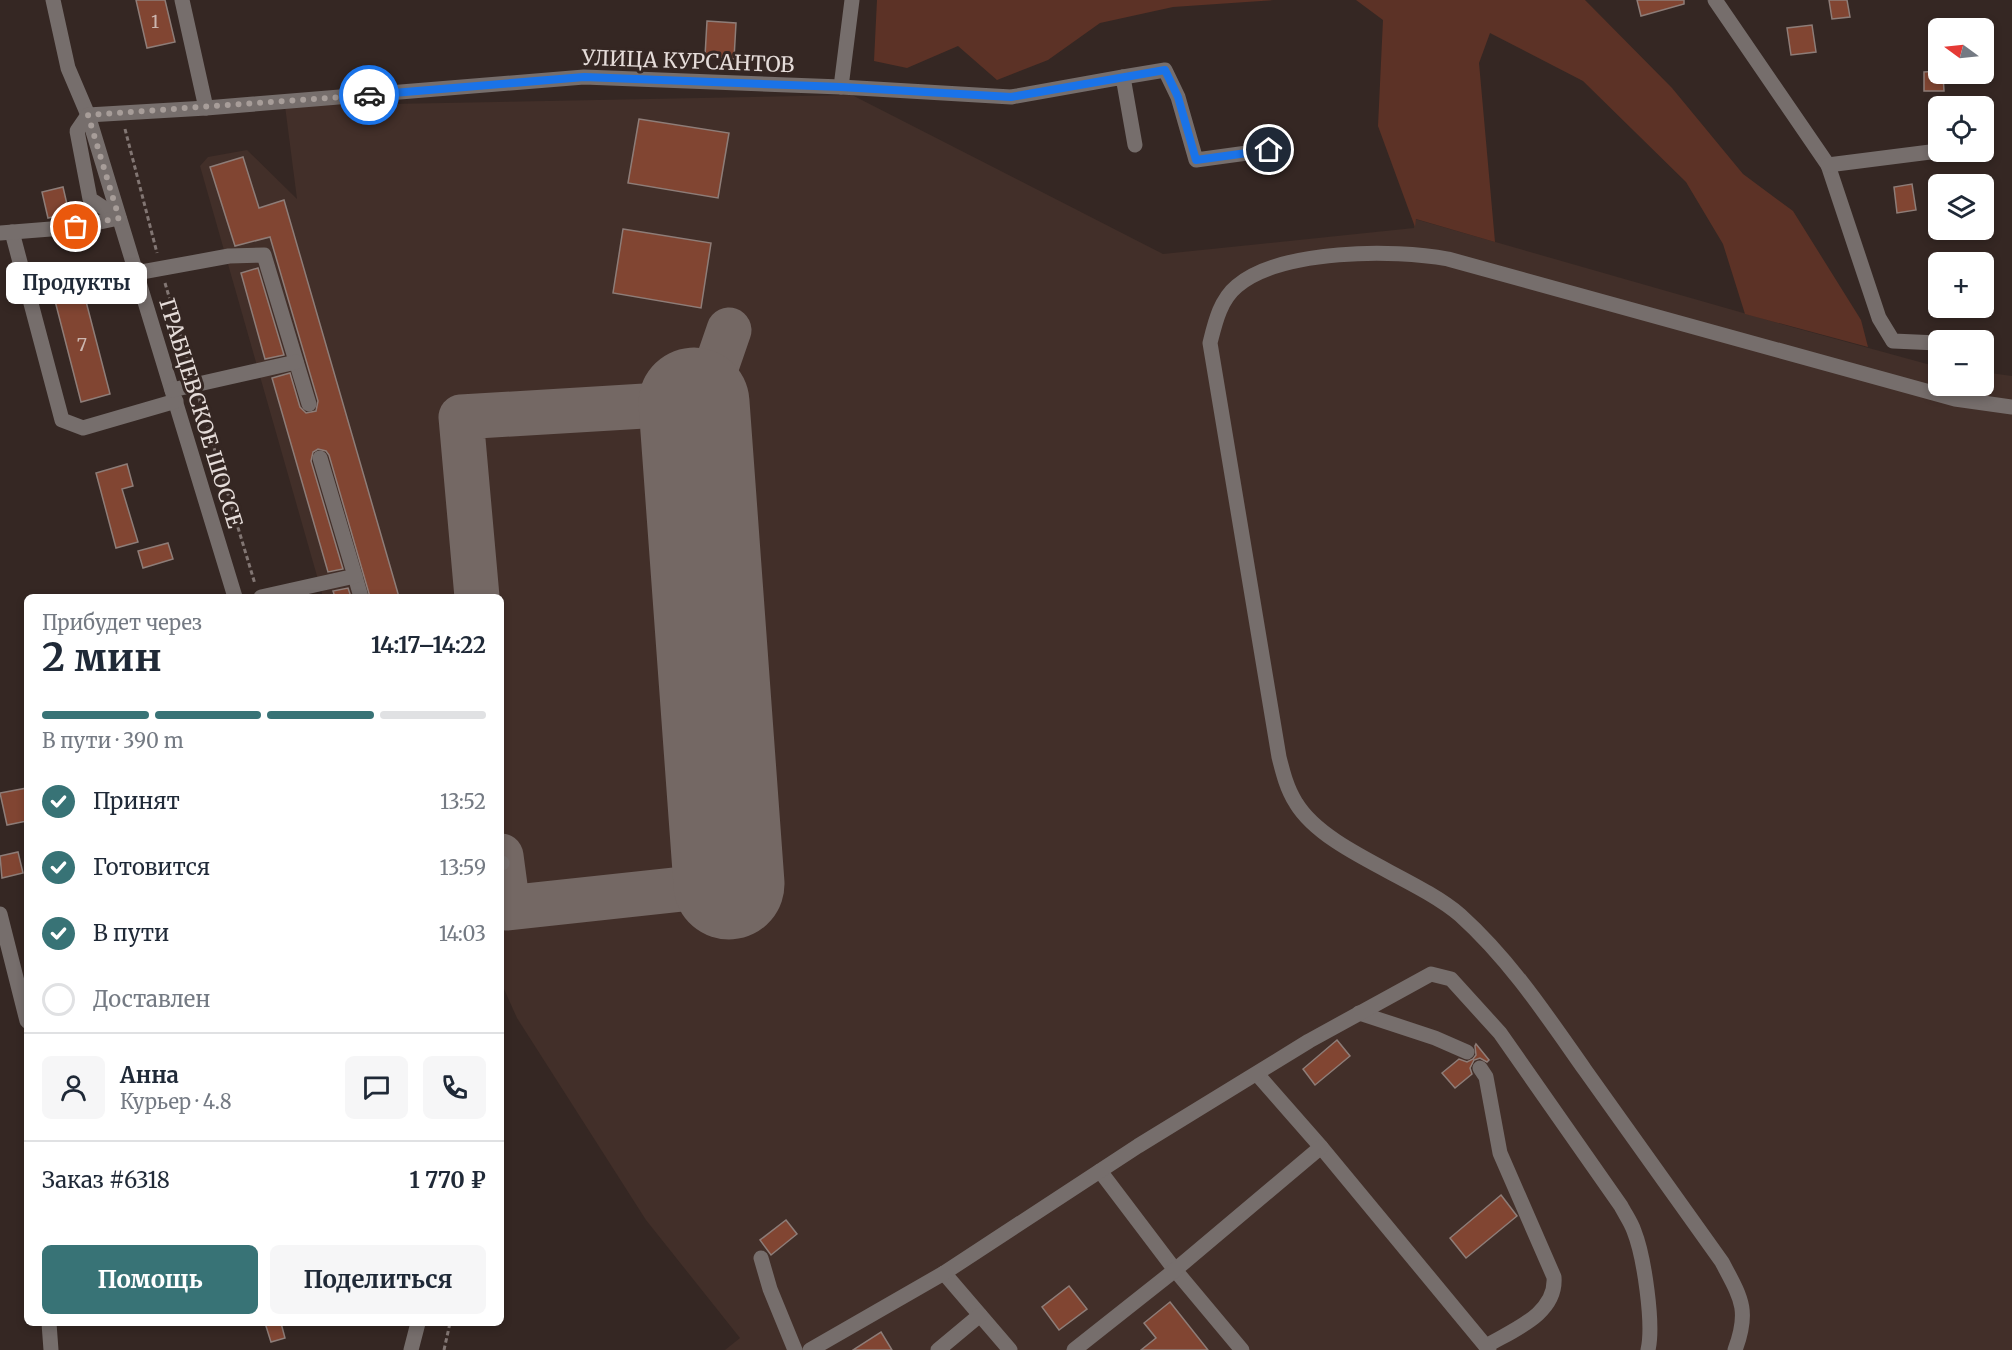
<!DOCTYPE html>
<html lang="ru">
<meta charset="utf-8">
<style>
:root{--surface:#fff;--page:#f6f6f7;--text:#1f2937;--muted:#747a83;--line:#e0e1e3;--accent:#387376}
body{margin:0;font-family:Merriweather,serif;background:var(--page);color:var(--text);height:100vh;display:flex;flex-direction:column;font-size:22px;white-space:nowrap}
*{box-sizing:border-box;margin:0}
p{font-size:20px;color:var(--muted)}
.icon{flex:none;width:33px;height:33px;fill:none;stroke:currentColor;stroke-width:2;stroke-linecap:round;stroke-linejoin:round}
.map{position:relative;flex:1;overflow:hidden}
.side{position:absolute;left:24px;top:594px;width:480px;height:732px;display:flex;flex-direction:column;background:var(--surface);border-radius:9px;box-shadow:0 3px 9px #0003}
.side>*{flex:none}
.needle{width:39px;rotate:285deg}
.buttons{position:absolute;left:1928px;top:18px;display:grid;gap:12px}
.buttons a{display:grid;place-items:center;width:66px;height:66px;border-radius:9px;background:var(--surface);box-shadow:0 3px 9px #0003;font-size:30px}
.pin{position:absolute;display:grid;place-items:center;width:51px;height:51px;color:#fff;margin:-26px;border:3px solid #fff;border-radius:50%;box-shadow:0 2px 6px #0007}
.courier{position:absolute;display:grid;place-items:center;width:60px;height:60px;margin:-30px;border:4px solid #1a73e8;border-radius:50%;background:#fff;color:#222;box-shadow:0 2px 8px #0007}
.bubble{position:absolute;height:42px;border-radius:9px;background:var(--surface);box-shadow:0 3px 9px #0003;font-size:20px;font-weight:700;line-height:42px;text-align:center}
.head em{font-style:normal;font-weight:700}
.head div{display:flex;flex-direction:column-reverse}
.head{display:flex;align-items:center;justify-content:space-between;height:102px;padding:0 18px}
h1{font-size:39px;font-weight:700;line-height:45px}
.bar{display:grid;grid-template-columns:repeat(4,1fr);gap:9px 6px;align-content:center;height:72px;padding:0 18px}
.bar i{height:8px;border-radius:4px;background:var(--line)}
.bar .on{background:var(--accent)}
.bar p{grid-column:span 4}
.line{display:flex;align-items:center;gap:15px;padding:0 18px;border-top:2px solid var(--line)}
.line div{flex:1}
.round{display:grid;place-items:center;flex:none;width:63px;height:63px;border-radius:9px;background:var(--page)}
ol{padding:0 18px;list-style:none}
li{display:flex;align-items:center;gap:18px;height:66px}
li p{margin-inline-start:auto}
li .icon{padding:6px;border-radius:50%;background:var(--accent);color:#fff;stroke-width:4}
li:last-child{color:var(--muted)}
li i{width:33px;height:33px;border:3px solid var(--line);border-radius:50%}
.primary-button{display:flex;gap:12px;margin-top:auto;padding:12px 18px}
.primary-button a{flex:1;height:69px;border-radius:9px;background:var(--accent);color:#fff;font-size:24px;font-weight:700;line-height:69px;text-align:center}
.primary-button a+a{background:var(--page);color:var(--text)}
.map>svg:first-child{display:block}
</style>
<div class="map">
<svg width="2012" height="1350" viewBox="0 0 2012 1350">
<rect width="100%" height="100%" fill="#352723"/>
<!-- built -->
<path fill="#422f29" d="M852,95l311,159 251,-26 1,-9 377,108 146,40v19h45v-14l29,4v974h-1287l15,-12 -94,-118 -129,-202 -13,-29 -3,1v-393h-178l-123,-431 8,-9 39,-7 50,49 -12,-93z"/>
<!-- green -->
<g fill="#5c3226">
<path d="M877,0h397l-101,7 -73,16 -52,37 -51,20 -39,-34 -51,22 -33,-7z"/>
<path d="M1356,0h229l87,88 71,86 50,37 68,109 7,27 -123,-33 -22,-70 -37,-62 -103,-101 -93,-48 -11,30 16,179 -79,-23 -1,8 -37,-101 5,-106z"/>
</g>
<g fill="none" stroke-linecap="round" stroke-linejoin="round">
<!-- taxiway -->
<g stroke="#746864" stroke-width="45">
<path d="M477,597l-16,-180 233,-14 16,-18 19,-55"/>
<path d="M501,856l7,52 221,-24"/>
</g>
<!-- runway -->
<path stroke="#746864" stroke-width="111" d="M694,403l35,481"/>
</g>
<!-- building -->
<g fill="#814532" stroke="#8e7d78" stroke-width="1.5">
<path d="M136,0h29l10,42 -28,6z"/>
<path d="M1637,0h47v4l-43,12z"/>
<path d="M1829,0h18l3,17 -18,2z"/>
<path d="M707,21l29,2 -2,36 -29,-3z"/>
<path d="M1812,25l4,27 -25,3 -4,-27z"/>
<path d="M1938,71v3h5l1,17h-20v-19z"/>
<path d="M639,119l90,14 -11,65 -90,-15z"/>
<path d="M243,157l16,51 25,-8 115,397h-29l-41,-142 -3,-4 -8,-2 -5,3 -2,9 32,108 -15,3 -56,-194 18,-5 10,34 6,6 10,-2 2,-10 -48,-164 -35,9 -25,-79z"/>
<path d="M1912,184l4,26 -19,3 -3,-26z"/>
<path d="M63,187l6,26 -21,5 -6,-26z"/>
<path d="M623,229l88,14 -10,65 -88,-15z"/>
<path d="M258,268l26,87 -19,4 -24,-86z"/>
<path d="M82,286l28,108 -29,8 -28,-109z"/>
<path d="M127,464l6,22 -11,3 16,53 -22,6 -20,-75z"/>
<path d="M168,543l5,16 -30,9 -5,-17z"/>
<path d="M348,588l3,9h-16l-2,-6z"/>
<path d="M27,788v33l-20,4 -7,-32z"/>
<path d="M18,852l5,21 -21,5 -2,-22z"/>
<path d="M1337,1040l13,16 -35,29 -12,-16z"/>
<path d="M1476,1044l13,16 -2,2 -7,-4 -6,2 -4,8 2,6 -17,14 -13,-15 17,-14 8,3 6,-3 3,-4 -1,-9z"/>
<path d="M1501,1195l16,21 -51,42 -16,-20z"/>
<path d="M786,1220l11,14 -26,21 -11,-15z"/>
<path d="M1069,1286l18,23 -28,21 -17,-23z"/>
<path d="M1170,1302l38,48h-67l15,-12 -12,-15z"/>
<path d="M265,1323h16l4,15 -14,4z"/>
<path d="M881,1332l11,18h-39z"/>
</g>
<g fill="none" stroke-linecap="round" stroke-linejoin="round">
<!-- path -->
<g stroke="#827673" stroke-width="3" stroke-dasharray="4.5 3" stroke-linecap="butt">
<path d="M125,129l32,124"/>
<path d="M165,283l26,88"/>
<path d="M199,398l56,186"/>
<path d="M444,1350l6,-27"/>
</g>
<!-- minor -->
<g stroke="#766e6c" stroke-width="15">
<path d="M53,0l15,68 20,47 147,482"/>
<path d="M182,0l24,108"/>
<path d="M1715,0l113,165 51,153 14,23 45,2"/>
<path d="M1123,77l42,-7 13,27 18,63 73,-10"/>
<path d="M841,87l170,10 112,-20 12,68"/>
<path d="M88,115l118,-7 378,-31 257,10 11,-87"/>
<path d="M88,115l-11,16 13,68 29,19"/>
<path d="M1828,165l110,-14"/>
<path d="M12,232l50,188 21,8 93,-27"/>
<path d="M0,233l76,-6 43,-9"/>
<path d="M136,273l93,-17 35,-1 45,149"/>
<path d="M172,390l124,-28"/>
<path d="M355,576l6,21"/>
<path d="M261,597l94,-21 -35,-118"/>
<path d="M501,863h1"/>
<path d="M0,914l27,107"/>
<path d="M1359,1013l76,25 32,14"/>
<path d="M1480,1068l6,9 14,76 54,124c3,37 -41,53 -68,69"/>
<path d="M1257,1074l64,73 168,203"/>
<path d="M1100,1171l75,99 67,80"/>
<path d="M761,1258l9,31 25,61"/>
<path d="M944,1273l66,77"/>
<path d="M49,1323l2,27"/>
<path d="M411,1350l7,-27"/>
<path d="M810,1350l134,-77 194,-127 171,-105 122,-67 20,5 49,54 121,173c4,8 10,16 13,25 10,25 20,93 14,119"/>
<path d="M938,1350l42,-35"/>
<path d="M1074,1350l101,-80 146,-123"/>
<path d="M1735,1350c15,-40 6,-52 -13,-88 -46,-64 -91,-128 -137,-192 -38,-54 -75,-110 -125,-155 -44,-38 -135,-64 -164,-112 -9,-14 -13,-30 -17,-46l-69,-414c5,-20 10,-43 27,-57 44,-37 157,-37 211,-27l507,140 57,8"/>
</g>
</g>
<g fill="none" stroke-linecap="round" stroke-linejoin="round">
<!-- done -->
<path stroke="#a79d99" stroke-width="6" stroke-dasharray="0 10.8" d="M76,227l43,-9 -31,-103 281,-20"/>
<!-- route -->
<path stroke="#1a73e8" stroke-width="8" d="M369,95l215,-18 257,10 170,10 154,-27 13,27 18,63 73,-10"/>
</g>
<g text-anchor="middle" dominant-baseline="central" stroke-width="6" stroke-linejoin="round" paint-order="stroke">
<!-- number labels -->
<g font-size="18" fill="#ccb6af">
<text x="155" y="21">1</text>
<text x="82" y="344">7</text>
</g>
<!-- street labels -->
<g font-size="21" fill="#e5dcd9" stroke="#352723">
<text transform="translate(688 61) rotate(2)">УЛИЦА КУРСАНТОВ</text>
<text transform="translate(201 413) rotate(73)">ГРАБЦЕВСКОЕ ШОССЕ</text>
</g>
</g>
</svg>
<div class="buttons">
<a><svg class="needle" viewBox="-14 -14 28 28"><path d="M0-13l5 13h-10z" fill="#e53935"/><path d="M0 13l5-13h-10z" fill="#747a83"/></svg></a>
<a><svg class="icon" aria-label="locate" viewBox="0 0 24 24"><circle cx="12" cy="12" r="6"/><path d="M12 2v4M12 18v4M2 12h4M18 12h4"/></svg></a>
<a><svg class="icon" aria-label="layers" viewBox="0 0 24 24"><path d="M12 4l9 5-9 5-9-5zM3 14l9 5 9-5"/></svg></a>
<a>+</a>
<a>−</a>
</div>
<div class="pin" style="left:76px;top:227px;background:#ea580c"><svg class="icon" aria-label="bag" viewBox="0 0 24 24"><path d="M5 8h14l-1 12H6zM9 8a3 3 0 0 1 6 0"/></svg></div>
<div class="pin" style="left:1269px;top:150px;background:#1f2937"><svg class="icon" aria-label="home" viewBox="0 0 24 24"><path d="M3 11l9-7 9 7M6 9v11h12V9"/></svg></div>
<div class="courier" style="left:369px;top:95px"><svg class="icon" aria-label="car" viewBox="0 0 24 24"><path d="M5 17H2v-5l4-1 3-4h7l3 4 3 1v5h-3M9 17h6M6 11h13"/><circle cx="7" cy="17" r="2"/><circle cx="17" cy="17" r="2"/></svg></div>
<div class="bubble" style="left:6px;top:262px;width:141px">Продукты</div>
<section class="side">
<div class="head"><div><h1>2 мин</h1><p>Прибудет через</p></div><em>14:17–14:22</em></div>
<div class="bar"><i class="on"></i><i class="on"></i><i class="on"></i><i></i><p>В пути · 390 m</p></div>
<ol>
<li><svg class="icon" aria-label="check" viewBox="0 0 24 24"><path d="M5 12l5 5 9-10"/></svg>Принят<p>13:52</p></li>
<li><svg class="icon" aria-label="check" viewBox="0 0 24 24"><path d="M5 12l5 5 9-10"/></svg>Готовится<p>13:59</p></li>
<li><svg class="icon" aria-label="check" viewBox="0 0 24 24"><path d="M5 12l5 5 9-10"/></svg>В пути<p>14:03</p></li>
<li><i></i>Доставлен</li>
</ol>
<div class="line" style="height:108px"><a class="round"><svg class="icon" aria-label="person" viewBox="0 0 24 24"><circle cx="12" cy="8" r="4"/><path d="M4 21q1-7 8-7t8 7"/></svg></a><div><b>Анна</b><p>Курьер · 4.8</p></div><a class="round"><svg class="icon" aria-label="chat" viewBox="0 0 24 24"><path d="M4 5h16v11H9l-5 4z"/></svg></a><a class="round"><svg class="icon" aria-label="phone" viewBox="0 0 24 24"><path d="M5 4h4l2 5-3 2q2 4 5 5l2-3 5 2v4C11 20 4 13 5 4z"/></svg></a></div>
<div class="line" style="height:78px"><div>Заказ #6318</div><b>1 770 ₽</b></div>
<div class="primary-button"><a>Помощь</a><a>Поделиться</a></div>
</section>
</div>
